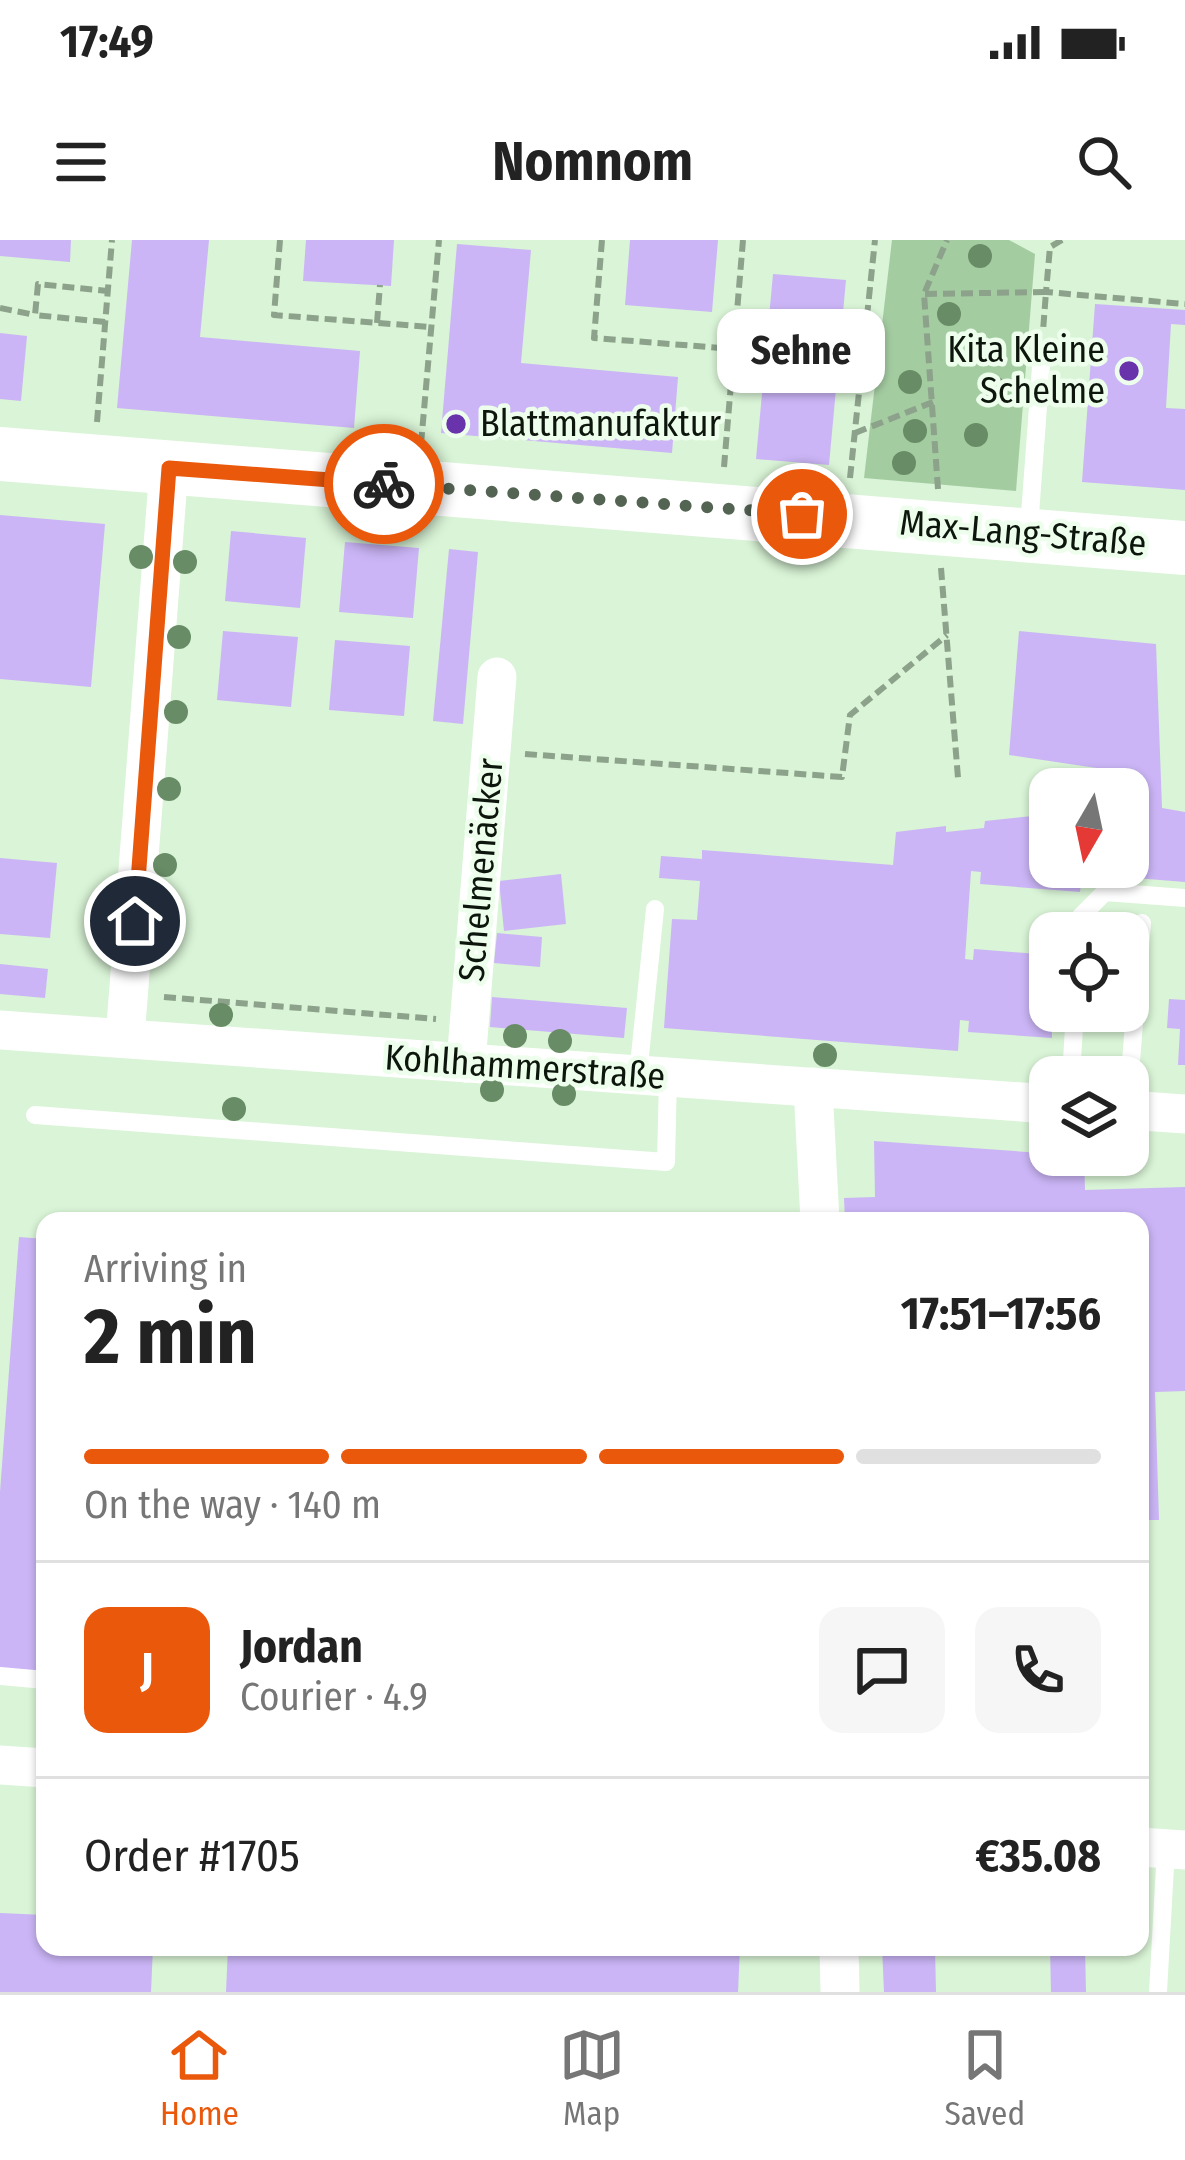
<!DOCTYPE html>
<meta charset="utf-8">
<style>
:root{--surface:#fff;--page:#f6f6f6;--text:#222;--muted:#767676;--line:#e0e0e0;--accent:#ea580c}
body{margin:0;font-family:"Fira Sans Condensed",sans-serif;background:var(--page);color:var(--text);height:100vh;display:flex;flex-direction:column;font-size:45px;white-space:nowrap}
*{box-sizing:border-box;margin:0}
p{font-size:39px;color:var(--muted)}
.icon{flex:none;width:66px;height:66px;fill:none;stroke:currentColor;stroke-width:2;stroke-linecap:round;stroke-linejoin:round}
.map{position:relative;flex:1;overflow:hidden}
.panel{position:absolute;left:36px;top:972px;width:1113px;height:744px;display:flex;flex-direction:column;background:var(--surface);border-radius:24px;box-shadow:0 3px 9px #0004}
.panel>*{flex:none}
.needle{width:78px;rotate:189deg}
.buttons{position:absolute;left:1029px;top:528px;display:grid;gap:24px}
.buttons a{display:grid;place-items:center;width:120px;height:120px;border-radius:24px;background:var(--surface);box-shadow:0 3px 9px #0004;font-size:60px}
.pin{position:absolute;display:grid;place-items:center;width:102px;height:102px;color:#fff;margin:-51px;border:6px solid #fff;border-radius:50%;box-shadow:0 3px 12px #0007}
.courier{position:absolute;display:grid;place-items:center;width:120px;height:120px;margin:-60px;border:9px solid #ea580c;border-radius:50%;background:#fff;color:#222;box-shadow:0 3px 15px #0007}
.bubble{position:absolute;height:84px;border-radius:24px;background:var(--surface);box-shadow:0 3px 9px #0004;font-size:39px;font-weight:700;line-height:84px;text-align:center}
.overview em{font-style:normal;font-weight:700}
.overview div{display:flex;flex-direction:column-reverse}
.overview{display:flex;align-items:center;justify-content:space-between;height:204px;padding:0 48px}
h1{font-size:78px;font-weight:700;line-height:90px}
.bar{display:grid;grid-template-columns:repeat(4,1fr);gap:18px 12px;align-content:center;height:144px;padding:0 48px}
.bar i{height:15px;border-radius:9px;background:var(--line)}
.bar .selected{background:var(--accent)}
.bar p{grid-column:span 4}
.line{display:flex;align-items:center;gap:30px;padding:0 48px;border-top:3px solid var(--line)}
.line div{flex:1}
.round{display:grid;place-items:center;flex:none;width:126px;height:126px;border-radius:24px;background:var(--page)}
.status{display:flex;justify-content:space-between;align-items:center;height:84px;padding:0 60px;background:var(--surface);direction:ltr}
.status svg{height:33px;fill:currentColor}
header{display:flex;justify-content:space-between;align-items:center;height:156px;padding:0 48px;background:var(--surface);font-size:54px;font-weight:700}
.menu{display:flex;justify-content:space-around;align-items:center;height:168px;border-top:3px solid var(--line);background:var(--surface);font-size:33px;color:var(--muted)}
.menu a{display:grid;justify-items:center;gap:6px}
.menu .selected{color:var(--accent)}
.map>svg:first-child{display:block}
</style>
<div class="status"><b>17:49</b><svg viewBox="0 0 49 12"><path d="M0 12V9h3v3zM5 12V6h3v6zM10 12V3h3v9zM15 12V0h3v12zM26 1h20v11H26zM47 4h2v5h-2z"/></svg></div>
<header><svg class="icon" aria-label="menu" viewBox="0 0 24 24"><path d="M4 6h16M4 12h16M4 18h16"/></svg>Nomnom<svg class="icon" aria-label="search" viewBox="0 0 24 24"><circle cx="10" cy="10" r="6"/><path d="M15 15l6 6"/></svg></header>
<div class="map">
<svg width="1185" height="1752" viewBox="0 0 1185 1752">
<rect width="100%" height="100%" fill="#d9f4d6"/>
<!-- green -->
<path fill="#a4cca1" d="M892,0h117l26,14 -19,237 -152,-13z"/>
<!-- building -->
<g fill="#cbb5f6">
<path d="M0,0h71l-1,22 -70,-6z"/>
<path d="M132,0h77l-9,97 160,14 -6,77 -237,-20z"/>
<path d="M306,0h88l-3,46 -88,-5z"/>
<path d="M630,0h88l-6,72 -87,-7z"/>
<path d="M457,4l74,6 -10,113 157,14 -6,76 -231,-20z"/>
<path d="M773,34l73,6 -17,185 -73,-6z"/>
<path d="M1095,64l90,6v15l-14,-1 -5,84 19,1v81l-103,-8z"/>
<path d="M0,93l27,3 -6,65 -21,-2z"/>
<path d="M0,275l105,9 -14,163 -91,-8z"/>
<path d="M231,291l75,7 -6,70 -75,-7z"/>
<path d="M345,302l74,6 -6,70 -74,-6z"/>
<path d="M449,309l29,3 -15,172 -30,-3z"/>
<path d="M223,391l75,6 -7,70 -74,-7z"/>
<path d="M1019,391l137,13 6,164 23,4v70l-62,-5 7,-104 -121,-18z"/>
<path d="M335,400l75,6 -6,70 -75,-6z"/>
<path d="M1050,574v53h33l-3,25 -100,-8 1,-12 -10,-1 -6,88 8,1 1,-11 76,6 2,83 -84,-6 1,-11 -9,-1 -2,31 -294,-23 8,-109 25,1 3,-39 -41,-3 2,-22 41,3v-9l191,15 3,-33 50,-6v6l38,-4 1,-7z"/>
<path d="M0,618l57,5 -7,75 -50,-4z"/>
<path d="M561,634l5,50 -62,7 -5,-50z"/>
<path d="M497,693l45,4 -2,30 -46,-4z"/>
<path d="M0,724l48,5 -3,29 -45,-4z"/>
<path d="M492,757l135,11 -3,30 -134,-11z"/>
<path d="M1169,759l16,1v65h-7l2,-36 -13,-1z"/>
<path d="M874,901l210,15 1,34 100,-3v204l-30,1 4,128h-19v-299h-295l-1,-23 31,-1z"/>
<path d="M19,997l26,2v436l-45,-3v-180z"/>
<path d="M0,1673l45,2v32h108l-2,45h-151z"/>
<path d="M228,1707h512l-2,45h-512z"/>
<path d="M882,1707h53l1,45h-52z"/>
<path d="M1050,1707h35l1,45h-35z"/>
</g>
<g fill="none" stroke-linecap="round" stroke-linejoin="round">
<!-- path -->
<g stroke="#8da28b" stroke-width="6" stroke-dasharray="12 6" stroke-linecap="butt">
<path d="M280,0l-6,75 157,12"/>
<path d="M602,0l-8,98 140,11"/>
<path d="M1062,0l-12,7 -4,45 139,12"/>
<path d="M925,54l121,-2 -3,39"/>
<path d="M0,68l35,7"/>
<path d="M105,82l-70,-7 3,-31 69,7"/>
<path d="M377,83l3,-38"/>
<path d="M97,182l15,-182"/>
<path d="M855,193l78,-31"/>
<path d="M421,204l18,-204"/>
<path d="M724,227l19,-227"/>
<path d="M850,238l25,-238"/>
<path d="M938,249l-14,-195 23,-54"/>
<path d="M941,328l17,210"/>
<path d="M525,514l317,23 8,-62 97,-80"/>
<path d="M164,757l272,22"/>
</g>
<!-- service -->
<g stroke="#fff" stroke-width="18">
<path d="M1029,288l13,-175"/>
<path d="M1080,693l1,-17 24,-24 80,6"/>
<path d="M638,835l17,-166"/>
<path d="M1071,837l4,-66"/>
<path d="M1128,859l14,-176"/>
<path d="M35,875l631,47 2,-85"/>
<path d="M0,1436l45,4"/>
<path d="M1158,1752l8,-143"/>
</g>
<!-- minor -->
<g stroke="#fff" stroke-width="39">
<path d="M0,790l1050,74"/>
<path d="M125,798l44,-570"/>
<path d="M466,823l31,-386"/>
<path d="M813,847l7,134"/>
<path d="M1128,870l57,4"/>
<path d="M0,1525l45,3"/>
<path d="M1140,1607l45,3"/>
<path d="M839,1707l1,45"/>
</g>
<!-- secondary -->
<path stroke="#fff" stroke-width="54" d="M0,214l1185,94"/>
</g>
<!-- trees -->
<g fill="#688d66">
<circle cx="980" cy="16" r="12"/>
<circle cx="949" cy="74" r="12"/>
<circle cx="910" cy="142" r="12"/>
<circle cx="994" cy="148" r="12"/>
<circle cx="915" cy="191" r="12"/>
<circle cx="976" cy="195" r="12"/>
<circle cx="904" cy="223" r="12"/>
<circle cx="141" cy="317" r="12"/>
<circle cx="185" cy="322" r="12"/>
<circle cx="179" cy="397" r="12"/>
<circle cx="176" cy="472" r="12"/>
<circle cx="169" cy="549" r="12"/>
<circle cx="165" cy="625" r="12"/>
<circle cx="158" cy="701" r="12"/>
<circle cx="221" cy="775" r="12"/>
<circle cx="515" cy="796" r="12"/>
<circle cx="560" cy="801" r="12"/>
<circle cx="825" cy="815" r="12"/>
<circle cx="492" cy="850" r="12"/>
<circle cx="564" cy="854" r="12"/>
<circle cx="234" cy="869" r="12"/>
</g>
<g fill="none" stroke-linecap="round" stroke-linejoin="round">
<!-- done -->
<path stroke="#546453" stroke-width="12" stroke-dasharray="0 21.6" d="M384,244l418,30"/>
<!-- route -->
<path stroke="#ea580c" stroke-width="15" d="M135,681l34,-453 215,16"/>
</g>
<!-- markers -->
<g fill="#6934ab" stroke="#eefeec" stroke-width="4.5">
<circle cx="1129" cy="131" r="12"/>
<circle cx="456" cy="184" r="12"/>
</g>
<g text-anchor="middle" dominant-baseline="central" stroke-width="9" stroke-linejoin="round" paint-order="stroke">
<!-- poi labels -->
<g font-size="36" fill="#0d160c" stroke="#eefeec" text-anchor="end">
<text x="1105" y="110">Kita Kleine<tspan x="1105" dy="41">Schelme</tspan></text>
<text x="480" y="184" text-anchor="start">Blattmanufaktur</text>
</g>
<!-- street labels -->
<g font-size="36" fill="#0d160c" stroke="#eefeec">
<text transform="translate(1023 293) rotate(5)">Max-Lang-Straße</text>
<text transform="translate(481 630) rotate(-85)">Schelmenäcker</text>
<text transform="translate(525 827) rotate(4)">Kohlhammerstraße</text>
</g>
</g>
</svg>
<div class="buttons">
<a><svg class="needle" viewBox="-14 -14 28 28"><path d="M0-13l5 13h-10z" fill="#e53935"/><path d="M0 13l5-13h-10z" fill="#767676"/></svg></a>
<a><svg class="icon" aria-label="locate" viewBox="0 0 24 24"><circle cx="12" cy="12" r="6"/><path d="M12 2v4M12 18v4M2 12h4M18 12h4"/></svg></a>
<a><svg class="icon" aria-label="layers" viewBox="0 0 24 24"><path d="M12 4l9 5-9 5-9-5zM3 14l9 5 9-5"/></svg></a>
</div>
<div class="pin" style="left:802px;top:274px;background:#ea580c"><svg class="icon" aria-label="bag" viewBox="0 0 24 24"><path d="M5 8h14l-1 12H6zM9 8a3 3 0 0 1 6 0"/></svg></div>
<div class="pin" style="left:135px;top:681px;background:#1f2937"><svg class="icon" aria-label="home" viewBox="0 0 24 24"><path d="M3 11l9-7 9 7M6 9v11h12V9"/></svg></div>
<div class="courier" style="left:384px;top:244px"><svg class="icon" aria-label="bike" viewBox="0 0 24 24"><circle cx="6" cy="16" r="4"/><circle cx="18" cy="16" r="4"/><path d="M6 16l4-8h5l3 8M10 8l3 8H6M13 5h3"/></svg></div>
<div class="bubble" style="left:717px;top:69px;width:168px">Sehne</div>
<section class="panel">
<div class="overview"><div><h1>2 min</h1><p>Arriving in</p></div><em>17:51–17:56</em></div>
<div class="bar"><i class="selected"></i><i class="selected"></i><i class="selected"></i><i></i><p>On the way · 140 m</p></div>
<div class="line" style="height:216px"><b class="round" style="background:var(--accent);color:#fff">J</b><div><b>Jordan</b><p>Courier · 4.9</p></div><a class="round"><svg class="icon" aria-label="chat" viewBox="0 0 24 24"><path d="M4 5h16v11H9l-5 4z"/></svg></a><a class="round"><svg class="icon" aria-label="phone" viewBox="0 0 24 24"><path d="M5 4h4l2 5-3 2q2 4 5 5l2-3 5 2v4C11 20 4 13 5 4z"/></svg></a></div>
<div class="line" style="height:156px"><div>Order #1705</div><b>€35.08</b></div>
</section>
</div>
<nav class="menu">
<a class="selected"><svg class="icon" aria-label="home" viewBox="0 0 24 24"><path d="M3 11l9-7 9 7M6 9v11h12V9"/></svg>Home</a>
<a><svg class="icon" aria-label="map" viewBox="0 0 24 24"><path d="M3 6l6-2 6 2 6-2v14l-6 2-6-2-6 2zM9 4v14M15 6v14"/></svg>Map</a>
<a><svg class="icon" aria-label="saved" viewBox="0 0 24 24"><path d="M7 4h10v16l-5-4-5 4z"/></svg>Saved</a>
</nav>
